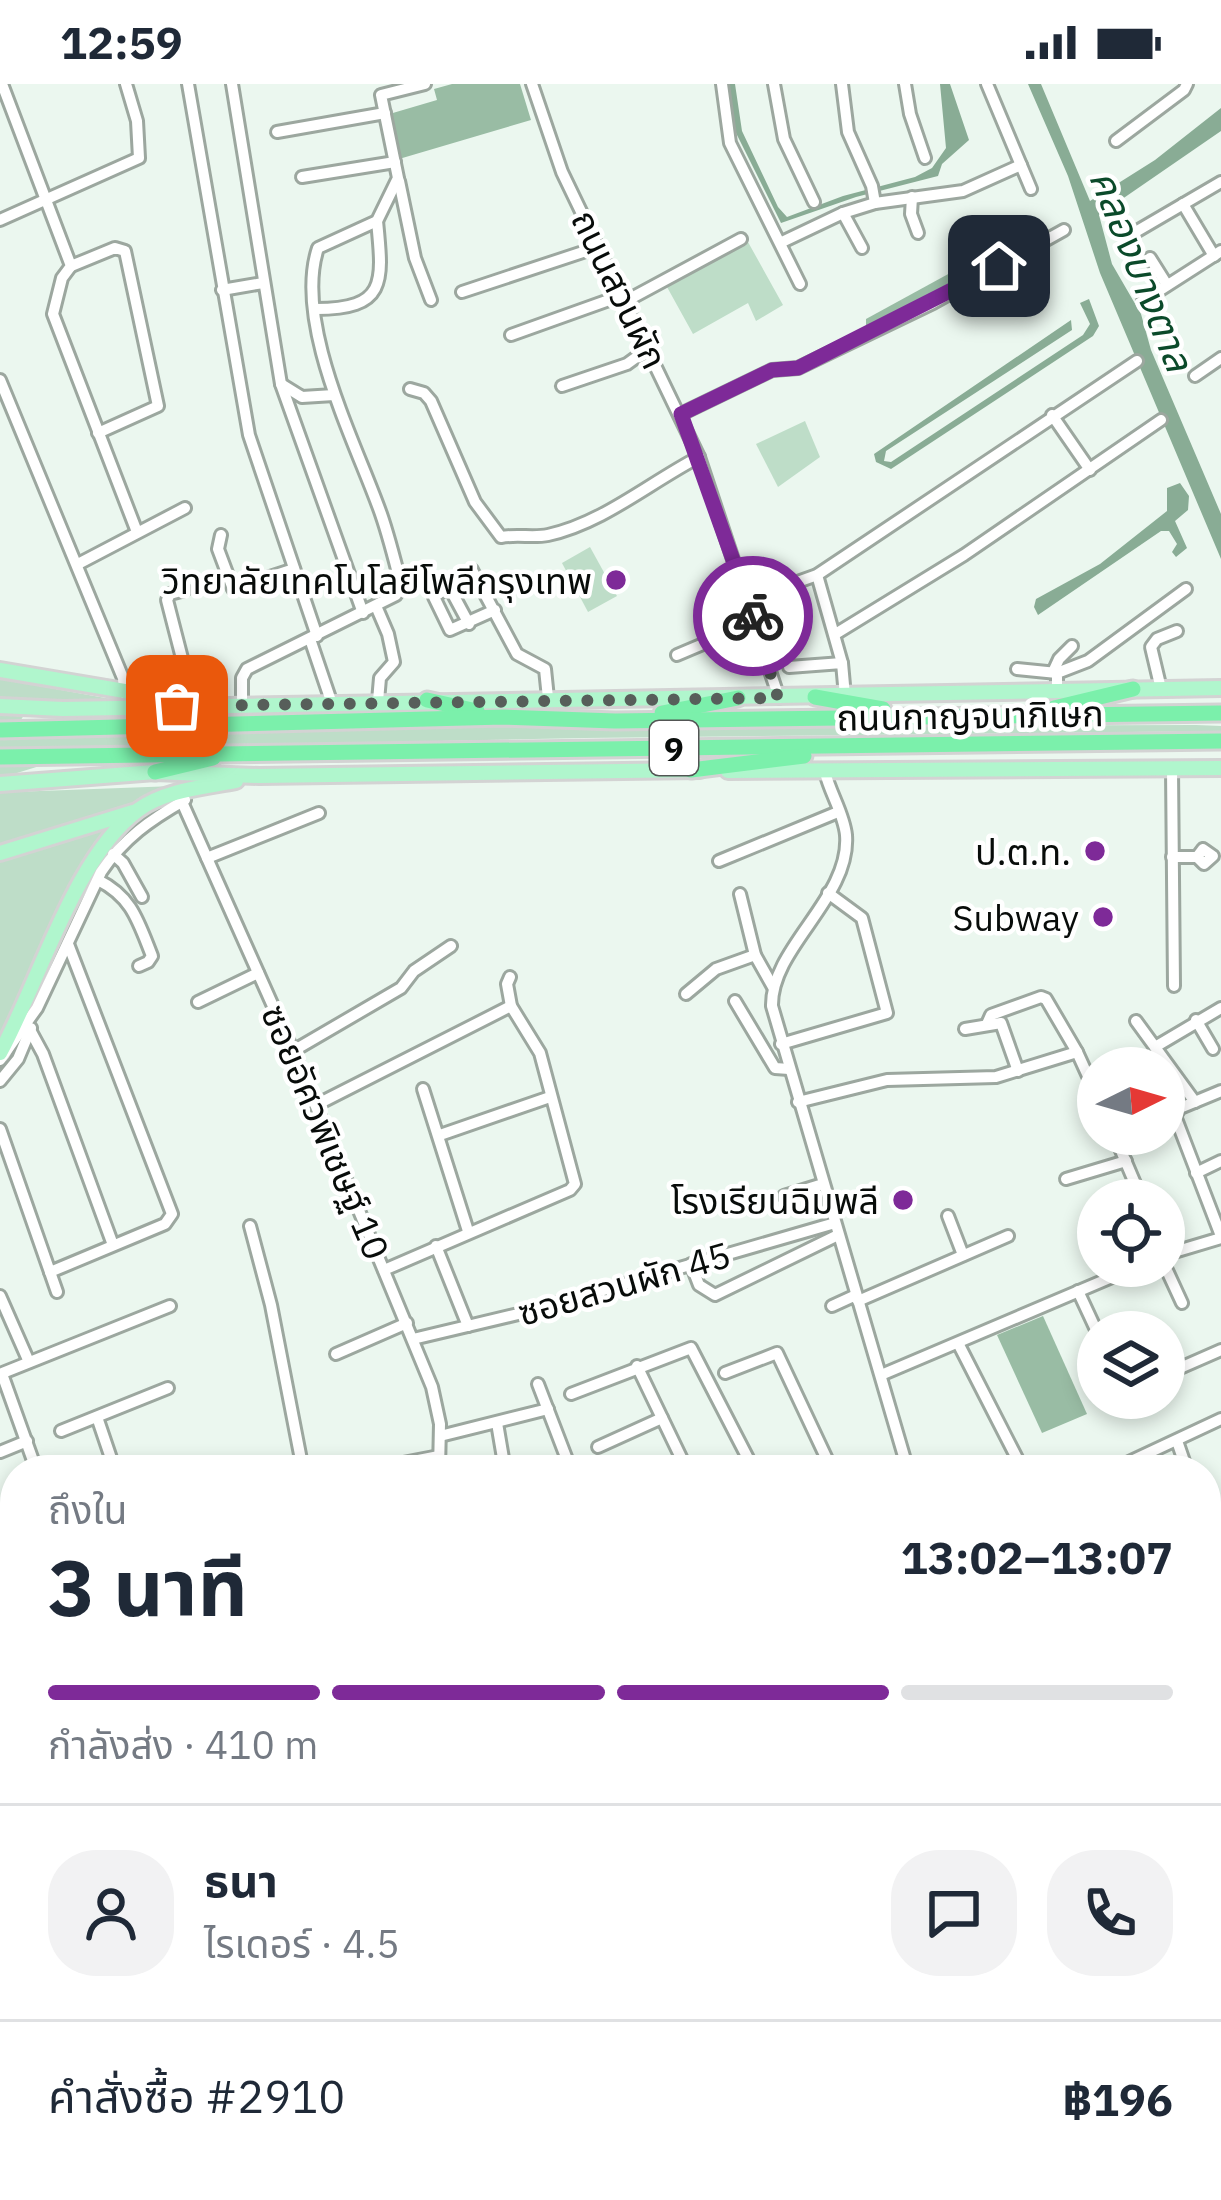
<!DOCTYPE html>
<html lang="th">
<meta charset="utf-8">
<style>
:root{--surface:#fff;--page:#f2f2f3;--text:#1f2937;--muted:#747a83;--line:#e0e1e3;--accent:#7e2a98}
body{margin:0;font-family:"IBM Plex Sans","Noto Sans Thai",sans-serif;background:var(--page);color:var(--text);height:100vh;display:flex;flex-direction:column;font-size:45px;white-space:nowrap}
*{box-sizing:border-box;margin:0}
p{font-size:39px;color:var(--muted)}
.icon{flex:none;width:66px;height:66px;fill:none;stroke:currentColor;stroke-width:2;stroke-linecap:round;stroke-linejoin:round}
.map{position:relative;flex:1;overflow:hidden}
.details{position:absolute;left:0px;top:1371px;width:1221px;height:747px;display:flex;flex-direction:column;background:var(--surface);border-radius:48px 48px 0 0;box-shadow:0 6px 18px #0003}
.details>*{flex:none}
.needle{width:78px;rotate:85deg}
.controls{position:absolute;left:1077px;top:963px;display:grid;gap:24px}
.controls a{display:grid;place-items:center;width:108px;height:108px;border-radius:50%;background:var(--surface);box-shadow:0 6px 18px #0003;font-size:60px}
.pin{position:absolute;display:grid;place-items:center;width:102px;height:102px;color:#fff;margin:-51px;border-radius:24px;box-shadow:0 6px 18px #0006}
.courier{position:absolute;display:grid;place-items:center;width:120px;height:120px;margin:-60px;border:9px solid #7e2a98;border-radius:50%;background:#fff;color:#222;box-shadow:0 3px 15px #0007}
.summary em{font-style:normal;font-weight:700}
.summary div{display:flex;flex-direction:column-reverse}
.summary{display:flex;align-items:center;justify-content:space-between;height:204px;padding:0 48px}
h1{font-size:78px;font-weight:700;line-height:90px}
.bar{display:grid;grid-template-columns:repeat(4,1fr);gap:18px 12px;align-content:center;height:144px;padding:0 48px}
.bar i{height:15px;border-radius:9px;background:var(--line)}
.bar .selected{background:var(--accent)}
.bar p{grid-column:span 4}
.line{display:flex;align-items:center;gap:30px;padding:0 48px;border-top:3px solid var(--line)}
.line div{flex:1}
.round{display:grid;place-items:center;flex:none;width:126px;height:126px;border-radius:48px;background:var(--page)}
.status{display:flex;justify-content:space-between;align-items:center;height:84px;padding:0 60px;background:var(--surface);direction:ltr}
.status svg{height:33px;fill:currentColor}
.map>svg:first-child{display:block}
</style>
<div class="status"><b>12:59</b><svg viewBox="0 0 49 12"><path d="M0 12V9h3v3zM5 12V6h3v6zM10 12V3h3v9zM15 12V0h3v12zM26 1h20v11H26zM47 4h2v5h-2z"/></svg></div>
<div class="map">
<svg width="1221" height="2116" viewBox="0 0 1221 2116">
<rect width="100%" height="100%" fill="#ebf7ef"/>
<!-- green -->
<g fill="#beddc8">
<path d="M748,158l35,63 -27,16 -8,-18 -55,31 -26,-47z"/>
<path d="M805,337l15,36 -42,30 -22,-43z"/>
<path d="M590,463l27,49 -29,16 -26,-49z"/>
<path d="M0,595l122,22h-89l-23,36 435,-10 751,-2 25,1v5l-636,7 -574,12 2,15 33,-1 -29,9 -4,19 162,-6 -41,20 -134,42z"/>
<path d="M113,742l-113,214v-180z"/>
<path d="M15,1984v119h61l2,13h-78v-127z"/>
</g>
<!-- forest -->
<g fill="#99bca4">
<path d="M452,0h68l11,36 -132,39 -13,-44 51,-15 -3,-11z"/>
<path d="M1025,148l4,11 -99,58 -64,28v-10z"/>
<path d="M1043,1232l44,98 -45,19 -45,-98z"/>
<path d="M1221,1843v75l-15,-39v-32z"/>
</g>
<!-- water -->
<g fill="#89ac95">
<path d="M729,0h6l7,47 36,76 9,10 56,-21 72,-19 17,-9 14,-20 -6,-64h10l19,56 -27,24 -4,12 -82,21 -75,26 -47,-94z"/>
<path d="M1028,0h13l49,117 65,-41 66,-52v23l-122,84 13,49 29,50 10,36 70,164v45l-121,-286 -32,-97z"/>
<path d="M1089,215l10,27 -6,10 -202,133 -15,-7 -2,-8 197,-134 1,10 -186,121 -2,10 7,1 192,-127 7,-11 -10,-21z"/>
<path d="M1180,399l9,13 -1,14 -13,11 12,27 -11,9 -4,-5 5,-8 -8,-13h-8l-123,84 -4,-8 2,-8 64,-35 67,-53v-23z"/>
</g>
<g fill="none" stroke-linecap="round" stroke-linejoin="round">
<!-- canal -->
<path stroke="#89ac95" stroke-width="9" d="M1200,2116l21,-13"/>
<!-- minor casing -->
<g stroke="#9ca79f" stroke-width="16">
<g id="minor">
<path d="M2,0l69,182 -9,12 -9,36 84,218"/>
<path d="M188,0l61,351 68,201"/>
<path d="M232,0l49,300 82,229"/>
<path d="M532,0l30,88 137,285 80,241"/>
<path d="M722,0l8,59 70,141"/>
<path d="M774,0l10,55 30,63"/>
<path d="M842,0l6,48 24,54 3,17"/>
<path d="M905,0l5,30 15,44"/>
<path d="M987,0l44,105"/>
<path d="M277,48l108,-19"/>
<path d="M1116,57l68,-51 3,-6"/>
<path d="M302,93l93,-15"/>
<path d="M399,97l16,77 16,42"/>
<path d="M912,113l-1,17 7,19"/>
<path d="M1183,120l31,52"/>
<path d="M843,129l19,35"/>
<path d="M0,136l139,-62 -2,-37 -11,-37"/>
<path d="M1132,150l89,-52"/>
<path d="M782,158l61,-29 32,-10 88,-12 58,-26"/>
<path d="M1150,174l17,27"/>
<path d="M71,182l44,-18 10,3 33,155 -60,27"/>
<path d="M222,206l41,-7"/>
<path d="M462,208l136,-45"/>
<path d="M626,217l115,-62"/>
<path d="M1143,217l78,-50"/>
<path d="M316,225c71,0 67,-27 61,-88"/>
<path d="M511,251l112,-40"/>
<path d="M1195,292l26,-18"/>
<path d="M0,296l123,298 1,15"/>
<path d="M281,300l21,13 32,-2"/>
<path d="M562,302l65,-22 22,-16"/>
<path d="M410,305l14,4 7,8 44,101 26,35c17,-3 32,1 47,-2 55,-12 101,-52 151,-78"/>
<path d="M681,330l91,-44 26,-2 135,-65 131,-73"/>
<path d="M1052,331l38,55"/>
<path d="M221,451l-3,14 15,40 61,-20"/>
<path d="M78,480l107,-56"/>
<path d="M817,491l25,88"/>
<path d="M448,501l21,39"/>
<path d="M185,506l-15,4 -3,6 26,101"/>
<path d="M764,510l53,-19 320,-214"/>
<path d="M376,522l12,28 6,28 -14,16 -2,23"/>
<path d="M495,526l-45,20 -16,-33 38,-27 45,84 28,15 3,29"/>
<path d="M837,549l127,-78 197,-135"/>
<path d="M310,555l21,62"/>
<path d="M677,571l78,-33"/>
<path d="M789,583l53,-4 3,33"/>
<path d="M1017,585l40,4"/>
<path d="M1053,588l6,-13 13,-13"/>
<path d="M1161,605l-10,-42 6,-8 20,-8"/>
<path d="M1057,607v-18l31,-12 98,-72"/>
<path d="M242,619v-25l5,-9 149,-74 5,-10c-6,-24 -12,-48 -20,-71 -25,-71 -88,-191 -63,-266l59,-27 21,-43 -17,-83 44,-11"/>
<path d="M1172,685l2,217"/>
<path d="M825,688c5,21 19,42 21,63 5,63 -75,112 -74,171l136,464"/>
<path d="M182,718l111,249 139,336 8,37 -1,46"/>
<path d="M113,770l10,9 19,34"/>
<path d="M1172,773h25l7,7 9,-8 -10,-7 -6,8"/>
<path d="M207,774l112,-45"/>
<path d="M719,777l119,-49"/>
<path d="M98,796c34,17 40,41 54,76l-4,6 -9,4"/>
<path d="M740,810l15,61 18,32"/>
<path d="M686,910l30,-25 39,-14"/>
<path d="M735,917l40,67 14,1"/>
<path d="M198,918l60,-29"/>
<path d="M1196,936l17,29"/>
<path d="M1136,937l59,81"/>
<path d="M987,940l4,-9 50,-18 5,2 31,53 21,46"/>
<path d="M965,945l36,-6 17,48"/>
<path d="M30,946l13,24 70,191"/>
<path d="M781,960l106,-31 -25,-95 -34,-25"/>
<path d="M1155,963l66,-39"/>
<path d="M293,967l108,-63 13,-17 37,-25"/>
<path d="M0,976l37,-52 64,-136c23,-34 49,-52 84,-72"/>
<path d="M0,997l18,-22 13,-31"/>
<path d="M423,1005l45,142"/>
<path d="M1221,1007l-41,17 -5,8 46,120"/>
<path d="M798,1018l89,-22 109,-3 81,-25"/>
<path d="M316,1021l195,-99"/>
<path d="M0,1045l57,163"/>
<path d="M1114,1050l28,66"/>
<path d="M440,1051l110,-38"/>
<path d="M1196,1089l25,-12"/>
<path d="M1066,1095l60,-18"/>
<path d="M784,1112l39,-12"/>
<path d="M948,1132l15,39"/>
<path d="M250,1142l21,79 32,165"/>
<path d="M436,1162l32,80"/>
<path d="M1164,1171l57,-17"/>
<path d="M691,1180l8,21 16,10 123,-60"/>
<path d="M1164,1180l18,39"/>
<path d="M384,1186l186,-80 5,-6 -35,-131 -29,-47 -4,-22 3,-7"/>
<path d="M50,1188l115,-48 7,-10 -104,-270"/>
<path d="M1078,1207l20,43"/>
<path d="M0,1212l29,66"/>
<path d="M858,1217l150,-65"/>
<path d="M832,1222l24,-11"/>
<path d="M413,1255l118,-28 304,-88"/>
<path d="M959,1261l64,125"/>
<path d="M336,1270l71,-31"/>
<path d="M637,1282l50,104"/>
<path d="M725,1289l52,-20 55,117"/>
<path d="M0,1290l170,-68"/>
<path d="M2,1290l34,95"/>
<path d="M881,1291l257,-109"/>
<path d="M1164,1291l57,-25"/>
<path d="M538,1300l33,86"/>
<path d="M571,1310l120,-46 63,122"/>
<path d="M97,1333l18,53"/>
<path d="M497,1339l8,47"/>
<path d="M61,1347l107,-43"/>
<path d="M440,1352l108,-27"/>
<path d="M1177,1357l10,29"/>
<path d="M598,1363l64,-29"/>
<path d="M0,1368l27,-11"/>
<path d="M377,1384l62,-12"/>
<path d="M1112,1386l109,-51"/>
<path d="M10,1445l5,22"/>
<path d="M1208,1456l13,6"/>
<path d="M1206,1563l15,-6"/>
<path d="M1206,1588l15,35"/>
<path d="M0,1628l15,-4"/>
<path d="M0,1727l15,-4"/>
<path d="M0,1771l15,-5"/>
<path d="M1206,1772l4,13 -4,8"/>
<path d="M1206,1797l15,18"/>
<path d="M0,1925l15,46"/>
<path d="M111,2103l3,13"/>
<path d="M162,2103l3,13"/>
<path d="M228,2103l3,13"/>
<path d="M295,2103l4,13"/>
<path d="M370,2103l3,13"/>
<path d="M557,2103l4,13"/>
<path d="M605,2103l3,13"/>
<path d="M694,2103l4,13"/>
<path d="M734,2103l6,13"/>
<path d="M802,2103l5,13"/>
<path d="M868,2103l4,13"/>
<path d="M919,2103l5,13"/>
<path d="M1112,2103l4,13"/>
</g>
</g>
<!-- major casing -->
<g stroke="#d3d3d3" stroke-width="20">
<g id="major">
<path d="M0,586l172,29"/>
<path d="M0,622l63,3 1158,-21"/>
<path d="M728,687l493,-3"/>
<path d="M0,700l155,-12 104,4 441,-6"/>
<path d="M0,769l133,-41"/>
<path d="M0,969c39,-70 74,-196 138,-243 27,-20 67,-23 98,-29"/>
</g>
</g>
<!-- highway casing -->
<g stroke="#d3d3d3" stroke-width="21">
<g id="highway">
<path d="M815,613l68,12"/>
<path d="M427,616l50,11"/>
<path d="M1054,624l79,-19"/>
<path d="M662,629l76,-15"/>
<path d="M0,646l504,-13 111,4 606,-8"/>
<path d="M0,673c407,-8 814,-9 1221,-16"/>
<path d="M691,686l113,-14"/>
<path d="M155,688l58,-14"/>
</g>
</g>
<!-- minor -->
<use href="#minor" stroke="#fff" stroke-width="10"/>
<!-- major -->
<use href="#major" stroke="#b0f6cd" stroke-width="14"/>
<!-- highway -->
<use href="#highway" stroke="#7bf0ab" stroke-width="15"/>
</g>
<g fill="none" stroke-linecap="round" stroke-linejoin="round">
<!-- done -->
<path stroke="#575e5a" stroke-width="12" stroke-dasharray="0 21.6" d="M177,622l601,-8 -25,-82"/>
<!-- route -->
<path stroke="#7e2a98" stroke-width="15" d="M753,532l-72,-202 91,-44 26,-2 201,-102"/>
</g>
<!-- markers -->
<g fill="#7e2a98" stroke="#fff" stroke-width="4.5">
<circle cx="616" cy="496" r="12"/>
<circle cx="1095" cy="767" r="12"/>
<circle cx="1103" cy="833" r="12"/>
<circle cx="903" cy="1116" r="12"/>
</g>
<g text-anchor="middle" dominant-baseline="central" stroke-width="9" stroke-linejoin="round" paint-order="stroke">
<!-- shield labels -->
<rect fill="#fff" stroke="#525554" stroke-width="3" x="650" y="637" width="48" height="54" rx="9"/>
<g font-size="33" font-weight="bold" fill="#080c0a">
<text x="674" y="664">9</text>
</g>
<!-- street labels -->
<g font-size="36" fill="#080c0a" stroke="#fff">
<text transform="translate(620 205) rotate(64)">ถนนสวนผัก</text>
<text transform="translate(970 631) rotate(-1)">ถนนกาญจนาภิเษก</text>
<text transform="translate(326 1048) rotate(67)">ซอยอัศวพิเชษฐ์ 10</text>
<text transform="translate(624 1199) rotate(-16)">ซอยสวนผัก 45</text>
</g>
<!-- poi labels -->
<g font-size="36" fill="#080c0a" stroke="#fff" text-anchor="end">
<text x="592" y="496">วิทยาลัยเทคโนโลยีโพลีกรุงเทพ</text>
<text x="1071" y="767">ป.ต.ท.</text>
<text x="1079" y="833">Subway</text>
<text x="879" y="1116">โรงเรียนฉิมพลี</text>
</g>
<!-- water labels -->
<g font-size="39" font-style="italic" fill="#0b4a2a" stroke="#fff">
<text transform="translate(1142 186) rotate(68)">คลองบางตาล</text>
</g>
</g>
</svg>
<div class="controls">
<a><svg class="needle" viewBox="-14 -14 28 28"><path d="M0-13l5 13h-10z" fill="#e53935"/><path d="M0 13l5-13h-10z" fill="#747a83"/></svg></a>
<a><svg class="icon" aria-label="locate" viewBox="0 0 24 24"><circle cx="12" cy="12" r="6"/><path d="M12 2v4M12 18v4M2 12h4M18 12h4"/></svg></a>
<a><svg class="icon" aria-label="layers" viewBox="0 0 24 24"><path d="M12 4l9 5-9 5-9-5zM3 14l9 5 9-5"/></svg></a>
</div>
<div class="pin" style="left:177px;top:622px;background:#ea580c"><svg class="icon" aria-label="bag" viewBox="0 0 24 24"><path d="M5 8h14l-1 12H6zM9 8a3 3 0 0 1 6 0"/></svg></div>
<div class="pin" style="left:999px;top:182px;background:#1f2937"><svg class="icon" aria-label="home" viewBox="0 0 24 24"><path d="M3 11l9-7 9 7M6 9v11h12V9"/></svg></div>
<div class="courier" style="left:753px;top:532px"><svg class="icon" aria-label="bike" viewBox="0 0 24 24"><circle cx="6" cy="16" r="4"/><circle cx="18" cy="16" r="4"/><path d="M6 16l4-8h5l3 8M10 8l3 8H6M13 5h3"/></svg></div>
<section class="details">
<div class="summary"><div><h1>3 นาที</h1><p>ถึงใน</p></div><em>13:02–13:07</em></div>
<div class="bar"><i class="selected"></i><i class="selected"></i><i class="selected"></i><i></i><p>กำลังส่ง · 410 m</p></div>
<div class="line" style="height:216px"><a class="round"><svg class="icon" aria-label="person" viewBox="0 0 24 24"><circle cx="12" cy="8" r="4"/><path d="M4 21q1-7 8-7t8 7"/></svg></a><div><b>ธนา</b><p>ไรเดอร์ · 4.5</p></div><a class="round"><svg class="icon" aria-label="chat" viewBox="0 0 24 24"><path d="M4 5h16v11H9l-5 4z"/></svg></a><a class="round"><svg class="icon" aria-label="phone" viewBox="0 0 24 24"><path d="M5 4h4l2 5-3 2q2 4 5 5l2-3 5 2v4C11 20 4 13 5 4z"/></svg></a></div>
<div class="line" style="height:156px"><div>คำสั่งซื้อ #2910</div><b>฿196</b></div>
</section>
</div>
